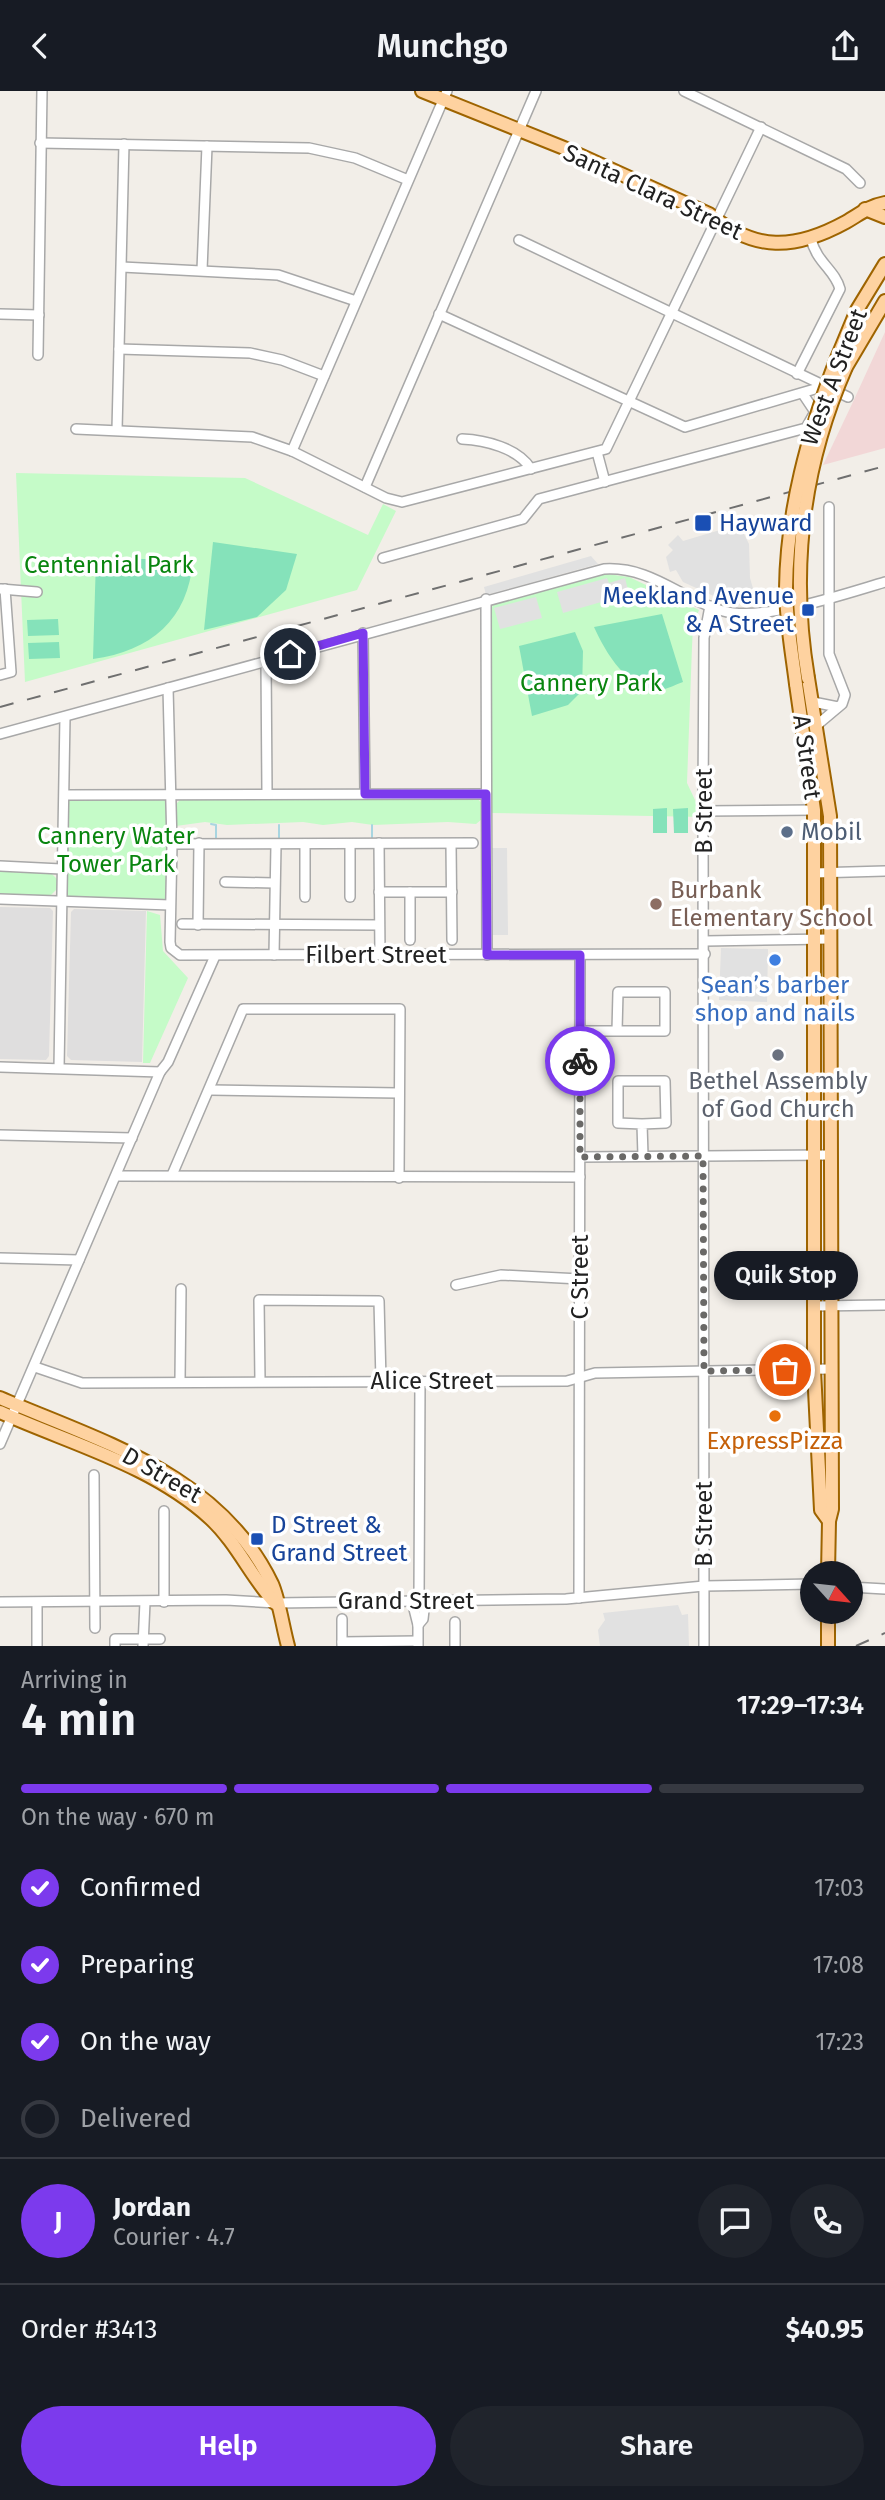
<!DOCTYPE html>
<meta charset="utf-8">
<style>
:root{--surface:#171b24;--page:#20242c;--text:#f1f3f6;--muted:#9ea1a6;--line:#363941;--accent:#7c3aed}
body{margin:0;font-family:"Fira Sans",sans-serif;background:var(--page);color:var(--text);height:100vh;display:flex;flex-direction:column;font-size:26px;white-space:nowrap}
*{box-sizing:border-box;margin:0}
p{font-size:23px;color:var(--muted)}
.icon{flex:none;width:38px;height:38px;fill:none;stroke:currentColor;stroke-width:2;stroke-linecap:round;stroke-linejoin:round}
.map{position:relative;height:1555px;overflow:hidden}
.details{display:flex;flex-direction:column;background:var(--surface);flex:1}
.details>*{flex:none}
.needle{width:46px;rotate:117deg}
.controls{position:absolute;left:800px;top:1470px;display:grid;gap:14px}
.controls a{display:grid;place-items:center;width:63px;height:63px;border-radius:50%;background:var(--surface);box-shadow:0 4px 10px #0003;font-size:35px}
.pin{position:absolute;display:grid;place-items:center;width:60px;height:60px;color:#fff;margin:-30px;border:4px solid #fff;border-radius:50%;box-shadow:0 2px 7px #0007}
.courier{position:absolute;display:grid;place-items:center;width:70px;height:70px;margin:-35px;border:5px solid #7c3aed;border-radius:50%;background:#fff;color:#222;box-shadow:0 2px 9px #0007}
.bubble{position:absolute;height:49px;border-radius:24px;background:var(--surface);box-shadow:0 4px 10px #0003;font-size:23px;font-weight:600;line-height:49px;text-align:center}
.head em{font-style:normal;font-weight:600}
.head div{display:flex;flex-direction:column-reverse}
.head{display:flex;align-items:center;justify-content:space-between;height:119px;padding:0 21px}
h1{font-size:46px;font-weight:600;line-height:52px}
.bar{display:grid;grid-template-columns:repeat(4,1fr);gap:10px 7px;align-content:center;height:84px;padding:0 21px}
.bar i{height:9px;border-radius:5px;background:var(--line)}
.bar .on{background:var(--accent)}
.bar p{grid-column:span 4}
.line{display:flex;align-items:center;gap:18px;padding:0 21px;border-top:2px solid var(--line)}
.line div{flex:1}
.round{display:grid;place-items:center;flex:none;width:74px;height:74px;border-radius:37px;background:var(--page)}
ol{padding:0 21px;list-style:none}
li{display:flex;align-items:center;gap:21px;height:77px}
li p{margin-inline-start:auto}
li .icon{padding:7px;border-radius:50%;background:var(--accent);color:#fff;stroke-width:4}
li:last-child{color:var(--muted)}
li i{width:38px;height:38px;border:4px solid var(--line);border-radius:50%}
.primary-button{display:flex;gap:14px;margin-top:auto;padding:14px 21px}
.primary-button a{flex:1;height:80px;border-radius:42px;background:var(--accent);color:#fff;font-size:28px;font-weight:600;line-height:80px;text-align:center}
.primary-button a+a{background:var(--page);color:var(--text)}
header{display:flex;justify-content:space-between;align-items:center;height:91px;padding:0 21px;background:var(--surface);font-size:32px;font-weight:600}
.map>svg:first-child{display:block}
</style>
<header><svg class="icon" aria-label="back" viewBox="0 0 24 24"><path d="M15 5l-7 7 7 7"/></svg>Munchgo<svg class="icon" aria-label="share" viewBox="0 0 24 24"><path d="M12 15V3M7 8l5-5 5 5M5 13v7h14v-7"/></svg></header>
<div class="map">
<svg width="885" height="1555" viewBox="0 0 885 1555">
<rect width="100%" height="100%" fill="#f2eee8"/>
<!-- residential -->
<g fill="#dfdede">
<path d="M0,816l50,1 3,3 -4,145 -3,4 -46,-1z"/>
<path d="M74,818l72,2 -4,151 -71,-2 -4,-4 4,-144z"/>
</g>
<!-- commercial -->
<path fill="#f2d7d7" d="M885,241v116l-62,17 29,-61z"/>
<!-- park -->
<g fill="#c5fbc8">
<path d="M16,382l229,5 123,57 15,-31 13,7 -39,79 -332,92z"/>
<path d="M607,483l22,3 70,33 -6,16 -1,21 -5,136 16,34 -212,-4 1,-206 3,-4z"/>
<path d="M283,706l3,3h59l3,-3 37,3 92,-2 6,7 -1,14 -6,5 -28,-2 -75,3 -21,-3 -29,3 -20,-3 -76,3 -22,-3 -29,4v-22l6,-6 65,2 2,-2z"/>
<path d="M74,707l93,2v99l-101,-2 2,-97z"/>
<path d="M0,780l51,2 6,6v10l-7,7 -50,-2z"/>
<path d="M147,820l13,4 3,36 25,27 -38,85h-7z"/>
</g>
<!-- pitch -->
<g fill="#85e2ba">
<path d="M213,451l84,12 -11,36 -29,27 -53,13z"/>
<path d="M96,467l97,2c-5,60 -42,91 -100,99z"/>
<path d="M662,523l21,68c-7,2 -15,7 -22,8 -34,0 -55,-37 -67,-63z"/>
<path d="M58,528l1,16 -31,1 -1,-16z"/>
<path d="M575,541l8,19 -1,40 -14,14 -36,11 -13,-70z"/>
<path d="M59,551l1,16 -31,1 -1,-16z"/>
<path d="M667,717v25h-14v-24z"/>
<path d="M688,717v25h-14l-1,-24z"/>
</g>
<!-- parking -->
<g fill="#e1e1e1">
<path d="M730,436l14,7 5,10 1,34 6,21 -14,6 -13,-2 -46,-21 -7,-12 -6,2 -4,-15 7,-7 -5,-5 10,-10 5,6z"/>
<path d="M591,465l7,8 -112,31 -2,-8z"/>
<path d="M607,487l2,5 16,-5 4,16 -66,19 -6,-21z"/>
<path d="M536,506l6,21 -42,11 -6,-21z"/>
<path d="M491,757h16l1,87h-16z"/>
<path d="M721,857l47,1 -1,53 -48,-2z"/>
<path d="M678,1514l4,10 6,-1 1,32h-89l-2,-16 7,-10 -2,-7z"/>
</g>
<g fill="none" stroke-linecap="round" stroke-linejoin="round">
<!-- stream -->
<g stroke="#a8d5e0" stroke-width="2">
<path d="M211,733l5,1v14"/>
<path d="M279,748v-14"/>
<path d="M372,748v-14"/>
</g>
<!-- minor casing -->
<g stroke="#a8a8a8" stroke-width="12">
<g id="minor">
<path d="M684,0l162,78 14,14"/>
<path d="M40,52l269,5 46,10 53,22"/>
<path d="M519,149l329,157"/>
<path d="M122,176l156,8 78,26"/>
<path d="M202,179l5,-124"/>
<path d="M0,223l39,1"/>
<path d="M439,223l246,113 140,-41"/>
<path d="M119,258l131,4 32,7 42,16"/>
<path d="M38,264l4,-264"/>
<path d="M797,283l43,-85c-5,-19 -23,-26 -29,-50"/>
<path d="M76,338l176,8 40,14 94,47 16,4 204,-53 155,-322"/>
<path d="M117,339l7,-286"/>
<path d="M462,348c23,1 56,9 69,30"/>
<path d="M292,360l155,-360"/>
<path d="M597,361l8,30"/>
<path d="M365,396l171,-396"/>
<path d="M383,467l140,-39 16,-20 267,-71 9,-16 -12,-18"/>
<path d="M1,498l36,3"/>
<path d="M486,508l1,356"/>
<path d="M363,542l2,161"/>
<path d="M266,570l1,132"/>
<path d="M0,584l11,-3 -6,-83"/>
<path d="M168,597l4,156 -2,98 1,6 9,7 525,-1"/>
<path d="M813,611l25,5"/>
<path d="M817,634l25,-21 3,-9 -16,-41v-147"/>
<path d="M0,643l604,-165c47,-3 77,30 119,42 40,11 121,-17 162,-29"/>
<path d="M65,704l421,-1"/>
<path d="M703,720l111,-1"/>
<path d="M379,752l1,112"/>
<path d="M172,753l301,-1"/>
<path d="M350,753v53"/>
<path d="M451,753l1,96"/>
<path d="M0,775l61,3"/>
<path d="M814,782l71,-2"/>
<path d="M225,791l49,1"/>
<path d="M379,801h73"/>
<path d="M410,801v48"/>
<path d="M305,806v-53"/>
<path d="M0,808l170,6"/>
<path d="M182,833l197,1"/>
<path d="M198,834l1,-82"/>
<path d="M705,850l124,-2"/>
<path d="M274,864l2,-110"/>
<path d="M580,940h85v-39h-47l-1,39"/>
<path d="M0,976l160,5"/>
<path d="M59,977l6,-351"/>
<path d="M211,999l187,3"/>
<path d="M642,1033l-24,-1v-42h47l1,42 -24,1 1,32"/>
<path d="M0,1044l132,3"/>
<path d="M580,1066l249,-2"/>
<path d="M172,1084l71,-166h157l-1,169"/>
<path d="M116,1085l464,1"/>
<path d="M0,1167l79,2"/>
<path d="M456,1194l45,-10 79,4"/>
<path d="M815,1215l70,-1"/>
<path d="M35,1276l47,16 485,-2 28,-8 234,-4"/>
<path d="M180,1289l1,-91"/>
<path d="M260,1290l-1,-81 120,1 2,80"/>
<path d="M0,1353l160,-372 8,-10 47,-106"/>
<path d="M94,1384l1,153"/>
<path d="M850,1496l35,2"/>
<path d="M579,1507l1,-643"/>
<path d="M412,1510l6,24v21"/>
<path d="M419,1510l1,-220"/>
<path d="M0,1511l226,-2 50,3 290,-4 138,-13 108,-2"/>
<path d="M164,1511v-91"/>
<path d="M342,1528v26"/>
<path d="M418,1534l5,-6 2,-18"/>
<path d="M342,1551l75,-1"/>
<path d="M37,1555v-43"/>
<path d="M115,1555v-7h45"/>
<path d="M143,1555l2,-44"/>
<path d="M455,1555v-24"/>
<path d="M704,1555l-1,-845 1,-163 6,-32"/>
</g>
</g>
<!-- major casing -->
<g stroke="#9e6400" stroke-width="16">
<g id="major">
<path d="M422,0l142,57 145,66c46,38 86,36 137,8 14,-8 23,-16 39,-19"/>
<path d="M865,118l20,8"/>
<path d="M835,272l22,-53 28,-46"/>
<path d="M846,276l39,-66"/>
<path d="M808,587l22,138 2,693 -3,12 -1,52"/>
<path d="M796,593l18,126v560l7,140 8,11"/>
<path d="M0,1307c103,44 220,77 272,186 7,16 11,44 16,62"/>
<path d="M0,1321c71,32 152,53 210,106 27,25 41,59 65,85"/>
<path d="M828,1555v-34"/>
</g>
</g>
<!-- minor -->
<use href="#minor" stroke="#fff" stroke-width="9"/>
<!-- major -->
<use href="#major" stroke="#fed2a0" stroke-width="12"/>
<!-- rail -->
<g stroke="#6f6f6f" stroke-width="2" stroke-dasharray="14 14" stroke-linecap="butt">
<path d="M0,616l885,-241"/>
<path d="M856,1555l29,-13"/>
</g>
<!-- major-bridge casing -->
<g stroke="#9e6400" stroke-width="16" stroke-linecap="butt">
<g id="major-bridge">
<path d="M808,587c-18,-107 -6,-211 38,-311"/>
<path d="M796,593c-4,-32 -10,-64 -10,-96 1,-78 22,-153 49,-225"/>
</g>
</g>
<!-- major-bridge -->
<use href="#major-bridge" stroke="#fed2a0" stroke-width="12"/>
</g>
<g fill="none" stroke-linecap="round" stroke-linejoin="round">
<!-- done -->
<path stroke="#6a6967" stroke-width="7" stroke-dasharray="0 12.6" d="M580,970v96l123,-1 1,215 81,-1"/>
<!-- route -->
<path stroke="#7c3aed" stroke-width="9" d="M290,563l73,-21 2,161h121l1,161h93v106"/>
</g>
<!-- markers -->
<g fill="#1a4fb4" stroke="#fff" stroke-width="2.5">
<rect x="694" y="423" width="18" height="18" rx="3.5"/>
<rect x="801" y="512" width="14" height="14" rx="3.5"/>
<rect x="250" y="1441" width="14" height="14" rx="3.5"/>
</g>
<circle fill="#5c6f8a" stroke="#fff" stroke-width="2.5" cx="787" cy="741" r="7"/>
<circle fill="#8d6e63" stroke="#fff" stroke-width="2.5" cx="656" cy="813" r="7"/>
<circle fill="#3f7fe0" stroke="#fff" stroke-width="2.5" cx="775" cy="869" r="7"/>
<circle fill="#6b7280" stroke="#fff" stroke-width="2.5" cx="778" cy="964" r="7"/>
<circle fill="#e8710a" stroke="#fff" stroke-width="2.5" cx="775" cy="1325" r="7"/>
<g text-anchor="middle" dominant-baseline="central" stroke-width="7" stroke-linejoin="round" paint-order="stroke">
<!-- street labels -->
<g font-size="24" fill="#212121" stroke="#fff">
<text transform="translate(653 101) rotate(25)">Santa Clara Street</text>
<text transform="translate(834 286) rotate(-69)">West A Street</text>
<text transform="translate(807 666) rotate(82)">A Street</text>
<text transform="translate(704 720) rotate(-90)">B Street</text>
<text x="376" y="864">Filbert Street</text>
<text transform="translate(580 1186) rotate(-90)">C Street</text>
<text x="432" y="1290">Alice Street</text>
<text transform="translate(162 1384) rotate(30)">D Street</text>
<text transform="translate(704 1433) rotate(-90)">B Street</text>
<text x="406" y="1510">Grand Street</text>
</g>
<!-- transit labels -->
<g font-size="24" fill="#164399" stroke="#fff" text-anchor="start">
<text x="719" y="432">Hayward</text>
<text x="794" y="505" text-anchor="end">Meekland Avenue<tspan x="794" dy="28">&amp; A Street</tspan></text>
<text x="271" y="1434">D Street &amp;<tspan x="271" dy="28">Grand Street</tspan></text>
</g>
<!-- park labels -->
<g font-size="24" fill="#09850f" stroke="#fff">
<text x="109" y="474">Centennial Park</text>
<text x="591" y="592">Cannery Park</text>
<text x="116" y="745">Cannery Water<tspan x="116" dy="28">Tower Park</tspan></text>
</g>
<!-- service labels -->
<g font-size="24" fill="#4e5e75" stroke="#fff" text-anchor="start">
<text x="801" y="741">Mobil</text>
</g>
<!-- education labels -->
<g font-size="24" fill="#785e54" stroke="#fff" text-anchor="start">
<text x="670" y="799">Burbank<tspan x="670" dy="28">Elementary School</tspan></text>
</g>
<!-- shop labels -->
<g font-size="24" fill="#366cbe" stroke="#fff">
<text x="775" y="894">Sean’s barber<tspan x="775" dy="28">shop and nails</tspan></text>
</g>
<!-- worship labels -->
<g font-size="24" fill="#5b616d" stroke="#fff">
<text x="778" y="990">Bethel Assembly<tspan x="778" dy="28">of God Church</tspan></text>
</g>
<!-- food labels -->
<g font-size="24" fill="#c56008" stroke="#fff">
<text x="775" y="1350">ExpressPizza</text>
</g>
</g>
</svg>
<div class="controls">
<a><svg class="needle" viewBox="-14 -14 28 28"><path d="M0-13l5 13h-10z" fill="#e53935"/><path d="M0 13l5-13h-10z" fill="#9ea1a6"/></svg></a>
</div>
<div class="pin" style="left:785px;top:1279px;background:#ea580c"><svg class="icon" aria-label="bag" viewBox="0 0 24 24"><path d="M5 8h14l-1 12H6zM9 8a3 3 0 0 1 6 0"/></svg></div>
<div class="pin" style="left:290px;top:563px;background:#1f2937"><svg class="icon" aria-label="home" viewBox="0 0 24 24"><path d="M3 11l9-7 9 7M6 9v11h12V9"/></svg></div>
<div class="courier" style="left:580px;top:970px"><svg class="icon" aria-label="bike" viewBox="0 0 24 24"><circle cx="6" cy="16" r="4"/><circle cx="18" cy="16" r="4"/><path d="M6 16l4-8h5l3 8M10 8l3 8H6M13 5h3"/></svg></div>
<div class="bubble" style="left:714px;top:1160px;width:144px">Quik Stop</div>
</div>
<section class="details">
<div class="head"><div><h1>4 min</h1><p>Arriving in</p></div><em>17:29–17:34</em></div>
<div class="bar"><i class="on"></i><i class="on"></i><i class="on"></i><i></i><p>On the way · 670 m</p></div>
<ol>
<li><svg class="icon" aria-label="check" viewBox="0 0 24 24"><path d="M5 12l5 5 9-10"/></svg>Confirmed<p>17:03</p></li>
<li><svg class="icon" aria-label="check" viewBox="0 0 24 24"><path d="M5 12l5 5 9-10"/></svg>Preparing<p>17:08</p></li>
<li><svg class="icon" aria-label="check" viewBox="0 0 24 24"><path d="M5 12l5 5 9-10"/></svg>On the way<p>17:23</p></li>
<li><i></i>Delivered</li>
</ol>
<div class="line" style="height:126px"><b class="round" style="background:var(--accent);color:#fff">J</b><div><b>Jordan</b><p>Courier · 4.7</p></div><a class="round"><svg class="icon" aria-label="chat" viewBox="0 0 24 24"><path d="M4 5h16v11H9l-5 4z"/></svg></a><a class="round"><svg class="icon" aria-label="phone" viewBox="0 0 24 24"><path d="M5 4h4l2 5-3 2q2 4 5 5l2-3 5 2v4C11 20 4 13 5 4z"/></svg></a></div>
<div class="line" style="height:91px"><div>Order #3413</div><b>$40.95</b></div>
<div class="primary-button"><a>Help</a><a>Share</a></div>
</section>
